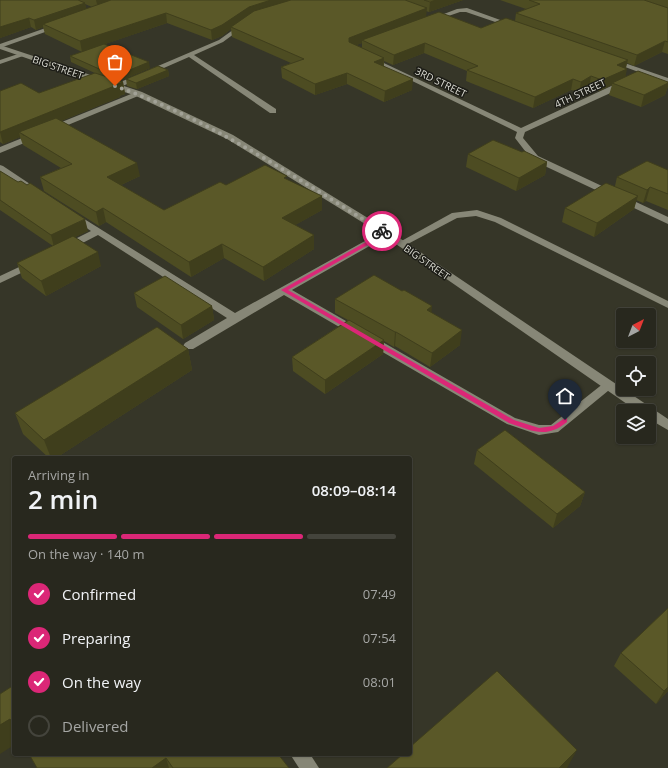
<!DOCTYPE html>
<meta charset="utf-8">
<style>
:root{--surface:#28281e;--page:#303027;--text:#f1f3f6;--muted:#a5a6a4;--line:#44443c;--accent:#db2777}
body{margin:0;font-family:"Open Sans",sans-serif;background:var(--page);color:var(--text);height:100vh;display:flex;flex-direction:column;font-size:15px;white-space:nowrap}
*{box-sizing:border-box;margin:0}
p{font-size:13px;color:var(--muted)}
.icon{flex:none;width:22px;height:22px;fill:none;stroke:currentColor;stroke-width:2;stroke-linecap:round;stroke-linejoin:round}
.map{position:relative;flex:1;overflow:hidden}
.details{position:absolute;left:12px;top:456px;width:400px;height:300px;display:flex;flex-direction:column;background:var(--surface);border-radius:4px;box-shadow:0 1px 3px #0004,0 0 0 1px var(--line)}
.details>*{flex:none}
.needle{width:26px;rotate:42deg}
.buttons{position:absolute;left:616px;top:308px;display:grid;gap:8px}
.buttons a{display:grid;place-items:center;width:40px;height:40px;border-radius:4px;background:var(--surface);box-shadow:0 1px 3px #0004,0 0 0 1px var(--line);font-size:20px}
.pin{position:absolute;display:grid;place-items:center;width:34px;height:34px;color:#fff;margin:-41px -17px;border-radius:50% 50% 50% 0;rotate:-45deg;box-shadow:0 0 4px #0007}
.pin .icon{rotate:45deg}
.courier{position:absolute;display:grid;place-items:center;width:40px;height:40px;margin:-20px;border:3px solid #db2777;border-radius:50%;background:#fff;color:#222;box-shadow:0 1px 5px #0007}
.head em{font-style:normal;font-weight:600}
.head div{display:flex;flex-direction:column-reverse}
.head{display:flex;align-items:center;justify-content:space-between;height:68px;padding:0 16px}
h1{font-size:26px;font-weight:600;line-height:30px}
.bar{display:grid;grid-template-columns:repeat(4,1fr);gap:6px 4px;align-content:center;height:48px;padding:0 16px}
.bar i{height:5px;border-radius:3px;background:var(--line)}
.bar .on{background:var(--accent)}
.bar p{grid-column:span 4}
ol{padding:0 16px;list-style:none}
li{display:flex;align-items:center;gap:12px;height:44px}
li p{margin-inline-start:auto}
li .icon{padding:4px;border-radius:50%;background:var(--accent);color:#fff;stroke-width:4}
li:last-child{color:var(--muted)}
li i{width:22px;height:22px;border:2px solid var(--line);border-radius:50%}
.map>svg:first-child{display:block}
</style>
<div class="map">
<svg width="668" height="768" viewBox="0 0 668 768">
<rect width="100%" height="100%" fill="#363628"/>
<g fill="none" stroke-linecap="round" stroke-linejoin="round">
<!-- service -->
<path fill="#878777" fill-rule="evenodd" d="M477,210l24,8 167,83v7l-173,-86 -19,-6 -19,2 -53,28 -3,1 -5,-3 56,-31z"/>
<!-- minor -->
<g fill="#878777" fill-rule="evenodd">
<path d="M467,8l47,17 1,1 -5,1 -44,-15h-6l-29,10 -3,-2 29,-11z"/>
<path d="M244,22l2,1v2l-23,17 -29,13 82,54v4h-6l-81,-56 -71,31 -7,-2 108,-46z"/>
<path d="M60,23l2,1v2l-62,22v-4z"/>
<path d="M21,53l3,2 -1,1 -23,8v-4z"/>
<path d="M369,56l152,72 101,-47h6v4l-103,47 -2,6 15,18 130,61v7l-136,-64 -17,-22 2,-6 -150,-73 -2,-1z"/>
<path d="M609,59h4l55,19v5l-59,-22z"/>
<path d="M136,92l7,2 -143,59v-6z"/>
<path d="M0,165l3,1 36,24 -2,2h-6l-31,-20z"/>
<path d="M73,212l162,101 148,-82h6l2,2 -2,2 -97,55 223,128 24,7h12l53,-42h8l2,3 -56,46 -19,3 -32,-11 -223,-129 -91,54h-8l-2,-3 2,-3 42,-25 -129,-83 -29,15h-8l-1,-2 1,-2 30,-15 -21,-14v-4z"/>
<path d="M34,260l5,3 -1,2 -38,18v-7z"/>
<path d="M290,754h20l9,14h-20z"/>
</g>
<!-- tertiary -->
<path fill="#878777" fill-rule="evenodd" d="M0,45l142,47 91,43 156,96 279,188v11l-19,-11v-8h-12l-254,-176 -156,-96 -91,-43 -136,-47z"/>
</g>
<!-- wall -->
<g fill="#4d4c22" fill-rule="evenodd">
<path d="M0,0h463l-34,12 -3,-1v6l55,11 34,-7 1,-8 10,-4 -26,-9h168v54l-6,-2 -28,14 -7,-3 -1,5 -1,9 43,5v4l-3,9 -24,12 -32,-12 3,-10 -13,6 -10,-4 -10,5 -8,-2 -38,18 -67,-27 1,-10 -43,-18 -31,12 -9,-4v5l28,24 -28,12 -37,-18 -32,11 -33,-17 -1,-11 10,-4 -59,-26 -1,-8 -9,7 -10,4 -45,-17 -62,21 45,24 -31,13 4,1 2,12 -6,2 1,1 -59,24 79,55 -19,9 43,25 62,-25 61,-6 35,31 -27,15 19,24 -50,32 -40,-23 -33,19 -85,-55 -7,4 -55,-35 -4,-14 21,-9 -38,-23 -3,-8 -17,7 -3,-2v-51l39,2 58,-19 -26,-12 -1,-6 12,-4 -37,-18 -2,-7 -7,3 -5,-3 -31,11zM85,4l7,3 -6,2zM362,43v5l-6,-3z"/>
<path d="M168,70l1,6 -32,13 -10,-3 -1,-7z"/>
<path d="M522,152l25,10 -2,13 -29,16 -50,-24 2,-13z"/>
<path d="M668,170v40l-22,-9 -3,2 -7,-3 -2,9 -40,28 -32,-15 3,-14 50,-22 2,-9z"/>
<path d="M0,171l88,60 -13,6 26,29 -55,30 -24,-18 -5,-15 36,-17 -53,-36z"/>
<path d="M134,293l78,13 2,14 -31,19 -46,-32z"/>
<path d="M335,299l96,14 29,32 -30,22 -35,-21 -1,1 -10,-6 -1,13 -58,40 -32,-23 -1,-14 56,-37 -13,-7z"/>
<path d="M188,349l4,21 -136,88h-7l-26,-24 -8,-21z"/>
<path d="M477,450l108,42 -5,14 -27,22 -79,-64z"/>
<path d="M668,608v83l-12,13 -42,-38 7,-13z"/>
<path d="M29,754h249l11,14h-252z"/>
</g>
<!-- shaded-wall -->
<g fill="#3f3e1c">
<path d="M96,0h32l-30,8z"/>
<path d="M271,0h32l-72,27v2l-9,7 -10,4 -1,-10 38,-23z"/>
<path d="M436,0h27l-34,12 1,-10z"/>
<path d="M85,3l2,9 -44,12v3l-7,3 -2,-10z"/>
<path d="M427,8l-1,10 -64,22v3l-13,5v-10z"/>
<path d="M166,13l1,10 -85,29 -2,-11z"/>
<path d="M29,18l2,9 -31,11v-11z"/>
<path d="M665,41l-3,11 -28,14 3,-11z"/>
<path d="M425,43l-1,10 -31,12 1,-10z"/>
<path d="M384,58l-1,11 -9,-7z"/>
<path d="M628,60l-3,10 2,-1 -2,10 -13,4v2l-13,6 3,-11 15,-15z"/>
<path d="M149,62l1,6 -33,14 -2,-6z"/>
<path d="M168,70l1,6 -32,13 -1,-6z"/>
<path d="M347,73v11l-32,11v-11z"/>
<path d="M591,76l-2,11 -10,5 2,-10z"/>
<path d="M413,79l-1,11 -28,12 1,-11z"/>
<path d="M573,79l-2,11 -38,18 2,-11z"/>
<path d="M123,82l2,12 -6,2 1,1 -96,39 -5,-4 1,5 -17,7 -3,-12z"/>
<path d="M668,83v3l-3,9 -24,12 3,-12z"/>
<path d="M547,162l-2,13 -29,16 3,-13z"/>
<path d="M137,163l3,13 -30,14 -3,-13z"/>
<path d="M650,187l-4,14 -3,2 4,-13z"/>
<path d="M322,196v14l-39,22 -1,-14z"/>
<path d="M638,196l-4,13 -40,28 3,-14z"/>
<path d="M103,208l3,14 -7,4 -3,-14z"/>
<path d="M85,219l3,12 -34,16 -3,-12z"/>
<path d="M314,235v14l-50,32 -1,-14z"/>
<path d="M222,244l2,14 -33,19 -2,-15z"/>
<path d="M98,252l3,14 -55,30 -5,-15z"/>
<path d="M212,306l2,14 -31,19 -2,-14z"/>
<path d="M432,306l-1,15 -4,-11z"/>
<path d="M462,330l-2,15 -30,22 2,-14z"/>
<path d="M395,332h1l-1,14 -1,1z"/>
<path d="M384,340l-1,14 -58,40v-14z"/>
<path d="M188,349l4,21 -136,88h-5l-7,-18z"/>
<path d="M585,492l-5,14 -27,22 4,-14z"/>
<path d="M668,687v4l-12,13 8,-13z"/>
<path d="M10,719l4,5v21l-14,9v-29z"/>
<path d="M577,750l-10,18h-8z"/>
<path d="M166,758l3,10h-17z"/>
</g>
<!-- building -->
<g fill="#5a5828" stroke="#3f3e1c">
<path d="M0,0h78l7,3 -51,17 -5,-2 -29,9z"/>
<path d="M111,0h160l-22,7 -27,18 -11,5 -45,-17 -86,28 -37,-17z"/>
<path d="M291,0h114l22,8 -78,30v4l35,16 -10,4 39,17 -28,12 -38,-18 -32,11 -34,-17 23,-8 -73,-32 23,-16z"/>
<path d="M424,0h12l-6,2z"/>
<path d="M529,0h115l24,8v34l-3,-1 -28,14 -121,-42 24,-9z"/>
<path d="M439,12l42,16 25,-10 122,42 -11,5 10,4 -25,11 -11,-4 -10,6 -8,-3 -38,18 -68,-27 11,-4 -53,-23 -31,12 -32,-15z"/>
<path d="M104,44l45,18 -34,14 -45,-20z"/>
<path d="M158,66l10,4 -32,13 -10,-4z"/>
<path d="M638,71l30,11v1l-24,12 -32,-12z"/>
<path d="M95,73l28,9 -7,3h1l-117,47v-41l21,-8 18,10z"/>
<path d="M56,118l81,45 -30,14 57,33 56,-28 6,3 39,-20 22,11 -3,2 38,18 -40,22 32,17 -51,32 -41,-23 -33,18 -86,-54 -7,4 -56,-35 32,-13 -53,-32z"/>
<path d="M493,140l29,12 2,-1 23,11 -28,16 -51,-24z"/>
<path d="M647,161l21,9v24l-18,-7 -3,3 -30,-13z"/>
<path d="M0,171l18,11 3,-1 6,4 3,-2 55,36 -34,16 -51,-35z"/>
<path d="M606,183l32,13 -41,27 -32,-15z"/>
<path d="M73,236l25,16 -57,29 -24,-18z"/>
<path d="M374,275l28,16 2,-1 28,16 -5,4 35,20 -30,23 -36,-21h-1l-60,-33z"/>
<path d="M165,276l47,30 -31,19 -47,-32z"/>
<path d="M349,320l35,20 -59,40 -33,-23z"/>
<path d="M157,327l31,22 -144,91 -29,-27z"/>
<path d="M505,430l80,62 -28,22 -80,-64z"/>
<path d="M668,608v79l-4,4 -43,-38z"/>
<path d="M497,671l80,79 -18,18h-172l16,-14h7v-7z"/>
<path d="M14,685v40l-4,-6 -10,6v-31z"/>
<path d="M29,754h249l11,14h-116l-7,-10 -14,10h-115z"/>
</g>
<!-- route -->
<path fill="#db2777" d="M380,230h4l5,3 -101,57 226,130 25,8 14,-2 12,-8h2v4c-21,17 -34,9 -58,1l-228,-133 101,-57z"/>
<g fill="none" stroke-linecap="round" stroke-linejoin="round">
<!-- done -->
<path stroke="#a2a297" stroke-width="4" stroke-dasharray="0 7.2" d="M115,86c96,34 181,92 267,145"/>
</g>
<g text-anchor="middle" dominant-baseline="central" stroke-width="3" stroke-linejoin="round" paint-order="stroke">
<!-- far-street labels -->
<g font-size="10" fill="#dcdcd3" stroke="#1d1d17">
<text transform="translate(58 67) rotate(19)">BIG STREET</text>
<text transform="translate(441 82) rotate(26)">3RD STREET</text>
<text transform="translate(580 93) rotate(-25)">4TH STREET</text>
<text transform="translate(427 262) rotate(35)">BIG STREET</text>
</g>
</g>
</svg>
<div class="buttons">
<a><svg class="needle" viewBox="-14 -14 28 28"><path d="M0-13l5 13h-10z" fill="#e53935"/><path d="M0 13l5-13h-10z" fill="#a5a6a4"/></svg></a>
<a><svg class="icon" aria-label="locate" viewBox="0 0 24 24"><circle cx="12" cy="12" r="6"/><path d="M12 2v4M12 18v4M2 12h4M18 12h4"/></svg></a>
<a><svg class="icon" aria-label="layers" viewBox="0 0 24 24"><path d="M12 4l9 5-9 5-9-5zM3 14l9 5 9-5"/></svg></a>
</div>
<div class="pin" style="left:115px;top:86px;background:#ea580c"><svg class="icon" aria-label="bag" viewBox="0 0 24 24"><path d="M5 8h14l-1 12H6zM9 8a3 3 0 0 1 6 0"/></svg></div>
<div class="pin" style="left:565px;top:420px;background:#1f2937"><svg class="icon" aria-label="home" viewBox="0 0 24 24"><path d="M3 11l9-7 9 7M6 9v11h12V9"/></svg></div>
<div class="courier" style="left:382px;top:231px"><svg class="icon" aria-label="bike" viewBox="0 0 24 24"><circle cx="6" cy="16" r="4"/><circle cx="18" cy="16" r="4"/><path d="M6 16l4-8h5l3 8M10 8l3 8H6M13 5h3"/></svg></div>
<section class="details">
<div class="head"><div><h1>2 min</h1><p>Arriving in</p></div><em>08:09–08:14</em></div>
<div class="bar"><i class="on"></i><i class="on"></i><i class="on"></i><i></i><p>On the way · 140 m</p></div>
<ol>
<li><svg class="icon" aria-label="check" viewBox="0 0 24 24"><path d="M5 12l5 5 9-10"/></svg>Confirmed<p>07:49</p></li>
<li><svg class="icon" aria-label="check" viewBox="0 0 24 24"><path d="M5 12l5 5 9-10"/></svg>Preparing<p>07:54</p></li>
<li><svg class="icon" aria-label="check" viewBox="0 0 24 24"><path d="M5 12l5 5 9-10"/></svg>On the way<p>08:01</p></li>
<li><i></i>Delivered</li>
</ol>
</section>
</div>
